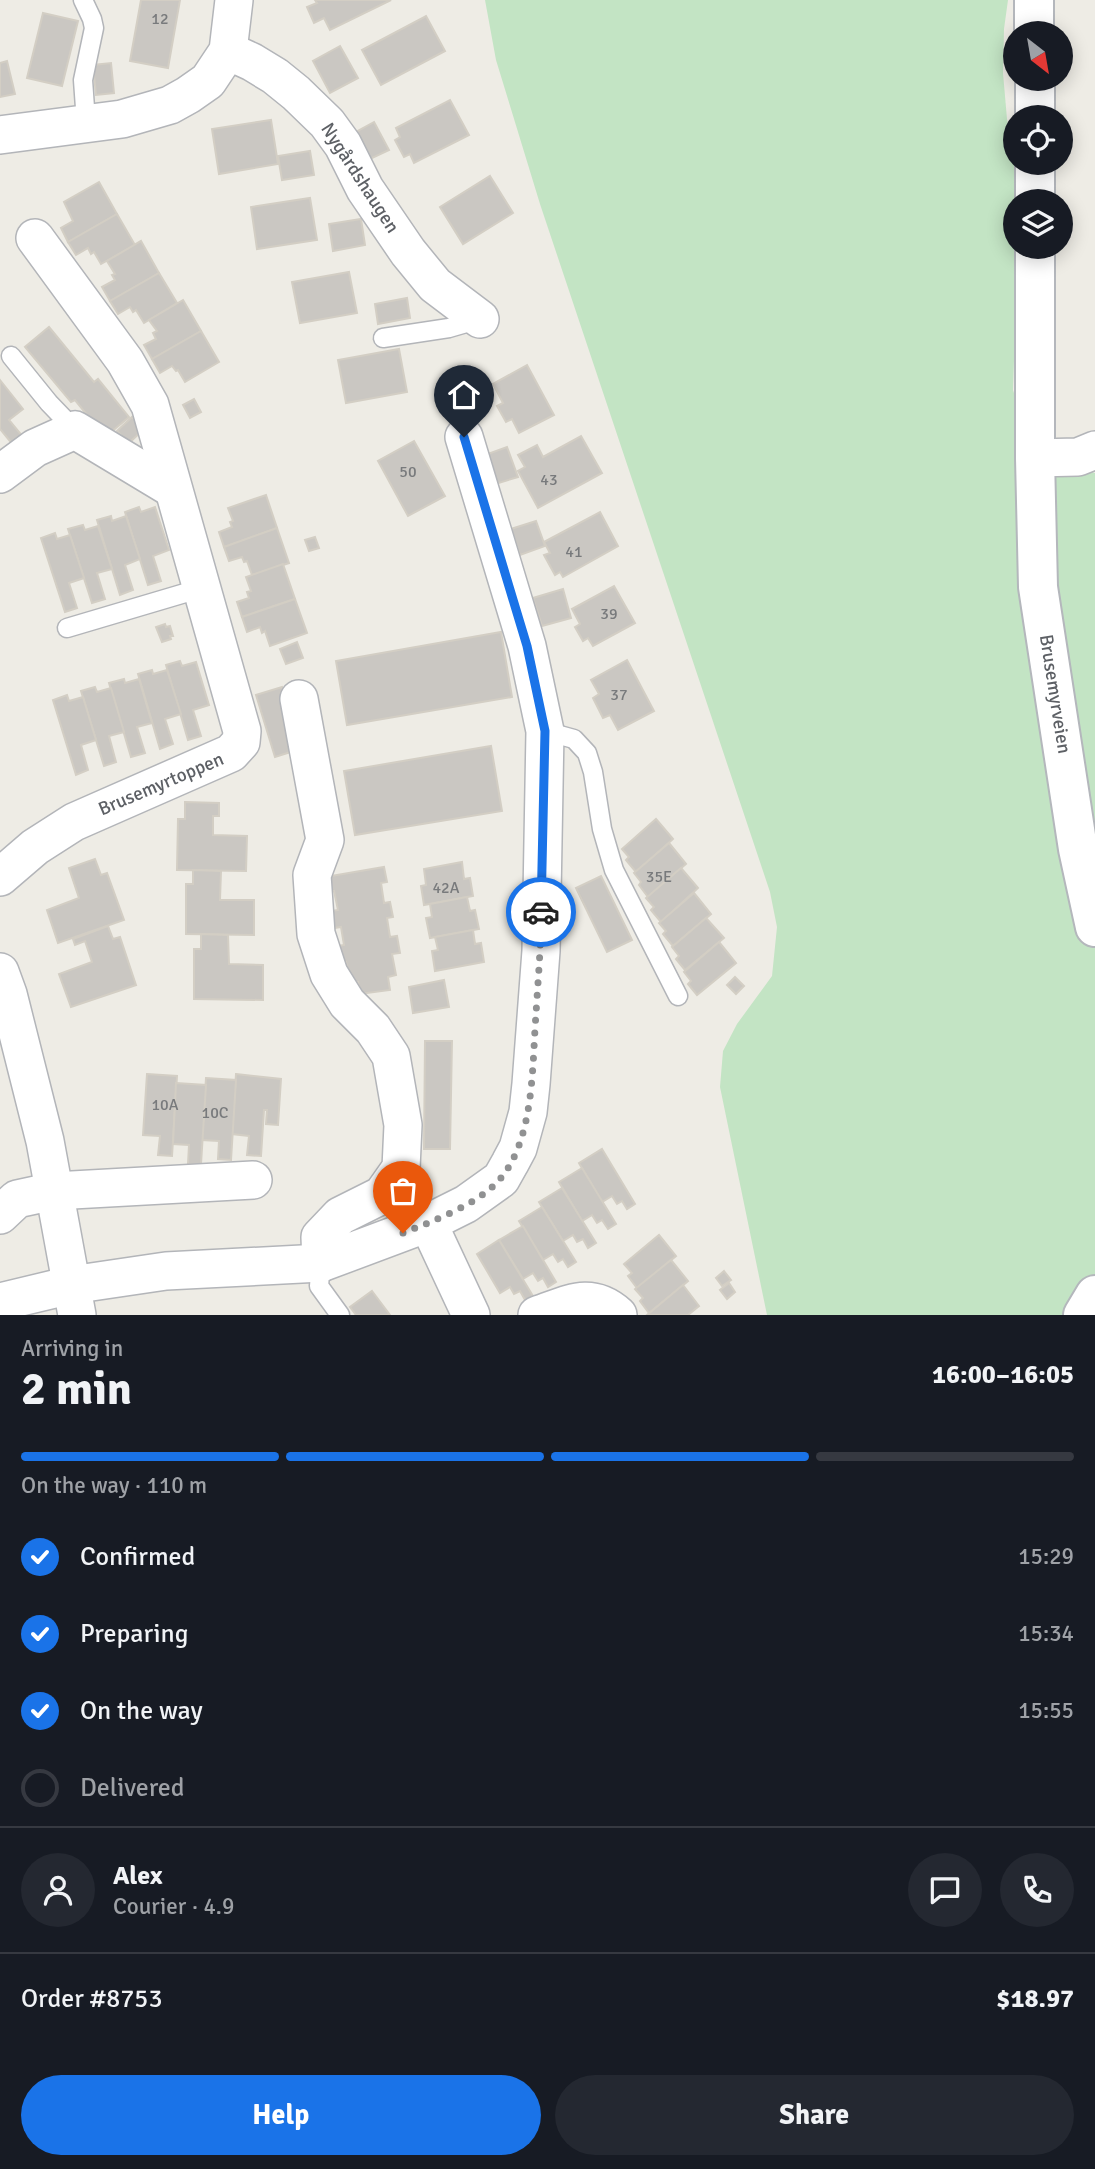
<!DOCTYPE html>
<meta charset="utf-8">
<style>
:root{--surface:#171b24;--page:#242831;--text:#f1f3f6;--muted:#9ea1a6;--line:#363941;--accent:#1a73e8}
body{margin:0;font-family:Signika,sans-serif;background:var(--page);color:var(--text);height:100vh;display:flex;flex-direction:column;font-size:26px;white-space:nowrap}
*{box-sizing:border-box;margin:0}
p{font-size:23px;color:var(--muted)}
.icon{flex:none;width:38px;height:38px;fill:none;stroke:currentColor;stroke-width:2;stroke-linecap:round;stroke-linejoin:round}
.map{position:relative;height:1315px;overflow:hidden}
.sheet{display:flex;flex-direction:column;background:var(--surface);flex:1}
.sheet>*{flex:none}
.needle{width:46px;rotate:149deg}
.buttons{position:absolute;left:1003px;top:21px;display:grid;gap:14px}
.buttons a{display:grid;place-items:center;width:70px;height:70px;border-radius:50%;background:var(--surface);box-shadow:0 4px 18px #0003;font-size:35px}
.pin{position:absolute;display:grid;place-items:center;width:60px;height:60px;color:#fff;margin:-72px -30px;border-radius:50% 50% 50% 0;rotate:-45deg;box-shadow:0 0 7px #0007}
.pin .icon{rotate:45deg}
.courier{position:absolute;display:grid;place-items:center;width:70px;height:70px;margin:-35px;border:5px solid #1a73e8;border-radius:50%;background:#fff;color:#222;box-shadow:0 2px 9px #0007}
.overview em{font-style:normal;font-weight:800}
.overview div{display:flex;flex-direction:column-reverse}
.overview{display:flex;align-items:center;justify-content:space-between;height:119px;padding:0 21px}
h1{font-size:46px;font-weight:800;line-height:52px}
.bar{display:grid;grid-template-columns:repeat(4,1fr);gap:10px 7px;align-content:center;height:84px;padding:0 21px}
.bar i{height:9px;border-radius:5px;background:var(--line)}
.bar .active{background:var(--accent)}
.bar p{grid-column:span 4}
.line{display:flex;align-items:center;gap:18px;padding:0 21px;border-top:2px solid var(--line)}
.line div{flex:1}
.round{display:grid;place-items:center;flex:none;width:74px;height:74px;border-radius:37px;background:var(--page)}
ol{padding:0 21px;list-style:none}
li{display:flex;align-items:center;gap:21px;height:77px}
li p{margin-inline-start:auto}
li .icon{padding:7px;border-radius:50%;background:var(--accent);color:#fff;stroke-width:4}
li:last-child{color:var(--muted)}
li i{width:38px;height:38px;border:4px solid var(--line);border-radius:50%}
.cta{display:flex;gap:14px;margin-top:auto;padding:14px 21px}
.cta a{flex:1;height:80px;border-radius:42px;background:var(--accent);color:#fff;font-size:28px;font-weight:800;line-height:80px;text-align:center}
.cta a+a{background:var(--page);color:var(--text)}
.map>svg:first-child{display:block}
</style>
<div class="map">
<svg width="1095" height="1315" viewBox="0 0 1095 1315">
<rect width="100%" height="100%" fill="#eeece5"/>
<!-- green -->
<path fill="#c3e4c4" d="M485,0h523l-4,29 -1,44 4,46 9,48v136l-3,87 22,68 60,15v842h-328l-47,-228 3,-36 14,-27 35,-48 5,-49 -7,-35 -230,-688 -44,-144z"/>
<!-- building -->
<g fill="#cac7c2" stroke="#d3cec4" stroke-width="2">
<path d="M141,0h39l-12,68 -38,-7z"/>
<path d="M315,0h76l-61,30 -6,-12 -10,5 -7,-16 10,-4z"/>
<path d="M43,13l35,8 -16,65 -35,-8z"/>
<path d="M426,16l19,35 -64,34 -19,-35z"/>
<path d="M340,46l18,32 -28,15 -17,-32z"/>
<path d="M7,61l8,33 -15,3v-34z"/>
<path d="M111,63l3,30 -18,2 -3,-30z"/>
<path d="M450,100l19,35 -55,28 -4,-9 -6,3 -9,-17 5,-3 -4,-9z"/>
<path d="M271,120l7,44 -59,10 -7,-45z"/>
<path d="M374,122l15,28 -19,9 -14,-27z"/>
<path d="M310,151l4,24 -32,5 -4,-24z"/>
<path d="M490,176l23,37 -50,31 -23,-37z"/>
<path d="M99,182l18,32 -49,28 -7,-14 12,-7 -9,-19z"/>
<path d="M310,198l7,42 -60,9 -6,-42z"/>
<path d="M117,214l18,31 -34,19 -7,-12 -3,2 -3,-6 -12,7 -8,-13z"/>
<path d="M361,219l4,26 -32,6 -4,-27z"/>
<path d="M141,241l18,32 -49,28 -8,-14 13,-7 -3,-5 3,-1 -8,-13z"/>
<path d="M349,272l8,41 -57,10 -8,-41z"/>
<path d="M159,273l18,30 -33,20 -8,-13 -3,2 -3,-5 -12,7 -8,-13z"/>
<path d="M407,298l3,20 -32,6 -3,-20z"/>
<path d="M183,300l18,31 -49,28 -8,-14 12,-6 -3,-6 4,-2 -8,-11z"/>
<path d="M49,327l45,55 4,-3 31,38 -24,20 -30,-37 -4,2 -46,-55z"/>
<path d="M201,331l18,31 -34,20 -7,-12 -2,1 -4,-5 -12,7 -8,-14z"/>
<path d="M399,349l8,43 -61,11 -8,-43z"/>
<path d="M527,365l27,50 -35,18 -7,-14 -6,3 -9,-16 6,-3 -10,-19z"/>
<path d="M0,380l23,29 -14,11 15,18 -10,8 -14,-17z"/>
<path d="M194,399l7,13 -11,6 -7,-13z"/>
<path d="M132,417l12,12 -15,14 -12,-12z"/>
<path d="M581,436l21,37 -64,35 -20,-37 7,-4 -7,-12 19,-10 6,12z"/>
<path d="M414,441l31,55 -37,20 -30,-55z"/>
<path d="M507,447l11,30 -26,8 -10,-29z"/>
<path d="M266,495l11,33 -53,19 -5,-15 13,-5 -2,-5 3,-1 -5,-13z"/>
<path d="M139,507l2,5 14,-5 14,43 -16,6 8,25 -13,4 -23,-73z"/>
<path d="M600,512l18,34 -55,31 -3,-5 -5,3 -11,-20 6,-2 -6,-11z"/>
<path d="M111,516l1,5 14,-5 14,43 -15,6 8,25 -13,5 -23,-75z"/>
<path d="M536,521l9,25 -25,9 -9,-26z"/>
<path d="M83,525l2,5 13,-4 14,43 -15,4 8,26 -13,4 -24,-74z"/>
<path d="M277,528l12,35 -37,12 -5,-14 -3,1 -2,-5 -13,4 -5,-14z"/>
<path d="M55,533l2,6 13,-4 14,43 -15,5 8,25 -12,4 -24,-74z"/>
<path d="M315,537l4,11 -10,3 -4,-11z"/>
<path d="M283,564l12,35 -53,18 -5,-15 12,-4 -2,-6 4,-1 -5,-14z"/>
<path d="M614,586l21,37 -42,23 -5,-8 -5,3 -8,-14 5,-3 -8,-15z"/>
<path d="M563,589l8,29 -29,8 -9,-28z"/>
<path d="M295,599l12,34 -37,13 -5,-15 -3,2 -2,-6 -13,5 -5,-15z"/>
<path d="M165,624l1,3 4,-1 3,10h-3l1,3 -9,3 -6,-15z"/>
<path d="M501,632l11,65 -165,28 -11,-64z"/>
<path d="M297,642l6,16 -17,6 -6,-15z"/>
<path d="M627,660l27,51 -36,19 -8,-15 -7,3 -10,-20 6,-4 -8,-14z"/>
<path d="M180,661l2,5 14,-4 13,43 -16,5 8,26 -13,4 -22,-75z"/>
<path d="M152,670l1,4 14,-4 14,44 -16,5 8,25 -13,5 -22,-75z"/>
<path d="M124,679l1,4 14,-4 13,44 -15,4 8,26 -14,4 -22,-74z"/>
<path d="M95,687l2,5 14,-4 13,44 -15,4 7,26 -12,4 -23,-75z"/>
<path d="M282,687l18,62 -25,8 -19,-62z"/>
<path d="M67,695l2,6 14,-4 13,43 -15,5 7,25 -12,5 -23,-75z"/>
<path d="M491,746l11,65 -147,24 -11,-64z"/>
<path d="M185,802l34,1v13h-6v19l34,1 -1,35 -69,-1 1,-51h7z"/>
<path d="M656,819l17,20 -37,33 -10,-12 3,-3 -7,-8z"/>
<path d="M669,843l17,21 -38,33 -9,-12 2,-3 -7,-9z"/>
<path d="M95,859l6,16 6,-2 17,47 -66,23 -11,-33 32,-12 -10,-30z"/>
<path d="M462,862l2,17 6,-1 3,18 -49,9 -3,-19 5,-1 -2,-16z"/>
<path d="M384,867l3,15 -6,1 3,20 6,-1 3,15 -6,1 3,19 7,-1 3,17 -8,1 4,21 -8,2 2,13 -30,4 -2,-12 -8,1 -4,-21 -6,1 -3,-17 7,-1 -3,-18 -7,1 -3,-17 7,-1 -4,-19 -6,1 -3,-15z"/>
<path d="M681,868l17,20 -37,34 -10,-12 3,-3 -8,-9z"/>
<path d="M193,870l28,1 -1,29h34v35l-68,-1v-50h7z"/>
<path d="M601,876l31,64 -25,12 -31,-64z"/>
<path d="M694,893l17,21 -38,32 -10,-12 3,-3 -7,-8z"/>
<path d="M467,897l3,14 5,-1 4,19 -49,9 -4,-20 6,-1 -2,-13z"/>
<path d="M706,918l18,20 -39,32 -9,-11 3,-3 -7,-9z"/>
<path d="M108,926l5,13 7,-2 16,48 -65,22 -12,-33 33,-12 -7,-21 -10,4 -2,-6z"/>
<path d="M473,930l2,14 6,-1 3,19 -49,9 -3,-20 6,-1 -3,-13z"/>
<path d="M201,934l27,1 1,29 34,1v35l-69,-1v-50h7z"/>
<path d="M719,942l17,21 -39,32 -9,-11 3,-3 -7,-9z"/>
<path d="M735,977l9,9 -8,8 -9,-9z"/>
<path d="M444,980l5,27 -36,6 -4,-26z"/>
<path d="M425,1041h27l-2,108h-26z"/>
<path d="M147,1074l30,2 -5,80 -14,-1 2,-19 -17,-1z"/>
<path d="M236,1074l45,5 -3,46 -12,-1 1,-14h-3l-3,46 -14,-1 2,-19 -17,-2z"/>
<path d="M206,1078l30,2 -5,80 -13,-1 1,-18 -17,-1z"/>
<path d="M176,1083l30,2 -5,79h-13l1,-19 -16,-1z"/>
<path d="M602,1149l33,55 -8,5 -5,-8 -5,3 -5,-8 -10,6 -23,-39z"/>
<path d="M582,1168l34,56 -8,5 -6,-9 -5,3 -5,-8 -10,6 -23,-39z"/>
<path d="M562,1188l34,55 -8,5 -5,-9 -6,3 -4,-7 -10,6 -24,-39z"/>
<path d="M542,1207l34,55 -8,5 -5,-8 -5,3 -5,-8 -10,6 -24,-39z"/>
<path d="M523,1226l33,56 -8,5 -5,-9 -5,3 -5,-8 -10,6 -24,-39z"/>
<path d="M659,1235l17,21 -39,32 -9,-12 4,-3 -8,-9z"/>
<path d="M499,1240l34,56 -8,4 -5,-9 -6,3 -4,-7 -10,6 -23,-39z"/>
<path d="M671,1260l17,21 -39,32 -9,-12 3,-3 -8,-9z"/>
<path d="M724,1271l7,9 -9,6 -6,-8z"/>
<path d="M729,1283l6,9 -8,7 -7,-9z"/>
<path d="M683,1285l16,21 -11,9h-41z"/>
<path d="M372,1291l18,24h-34l-6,-8z"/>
</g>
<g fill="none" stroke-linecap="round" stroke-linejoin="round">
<!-- lane casing -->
<g stroke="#b3b5b9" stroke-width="21">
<g id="lane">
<path d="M83,0l9,19 2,9 -11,52 3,42"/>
<path d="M383,338l66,-10 31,-9"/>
<path d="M11,356l38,47 26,27"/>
<path d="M67,628l135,-40"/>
<path d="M545,731l29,8 13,14 6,19 9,57 12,41 64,126"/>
<path d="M321,1263l-2,23 21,29"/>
</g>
</g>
<!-- street casing -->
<g stroke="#b3b5b9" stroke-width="40">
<g id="street">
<path d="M228,51l24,11 23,14 21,17 31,30 16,22 22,44 43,63 27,33 45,34"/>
<path d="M0,135l122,-16 48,-14 18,-10 20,-14 20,-30 6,-51"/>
<path d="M1035,458l43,-1 17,-7"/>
<path d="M0,474l35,-26 40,-18 98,59"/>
<path d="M299,699l26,141 -13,35 4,59 13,40 18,29 26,26 18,27 12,69 -2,43 -19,27 -42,21 -20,21 1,26"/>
<path d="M0,877l35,-30 39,-25 157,-69 10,-11 1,-11 -92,-326 -25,-44 -90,-123"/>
<path d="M0,972l8,22 37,147 32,174"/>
<path d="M0,1215l17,-16 37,-8 199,-11"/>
<path d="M428,1223l43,92"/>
<path d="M0,1302l71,-17 95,-14 155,-8 107,-40 38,-19 35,-25 9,-16 8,-15 10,-36 3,-28 10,-133 4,-220 -18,-85 -63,-209"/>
<path d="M537,1315c31,-10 53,-25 81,0"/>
</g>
</g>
<!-- secondary casing -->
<g stroke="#b4b7bc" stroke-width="42">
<g id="secondary">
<path d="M1034,0v33"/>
<path d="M1035,79v38"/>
<path d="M1035,163v38"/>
<path d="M1035,247v211l3,129 40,262 17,78"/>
<path d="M1083,1315l12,-20"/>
</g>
</g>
<!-- lane -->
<use href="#lane" stroke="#fff" stroke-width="18"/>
<!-- street -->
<use href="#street" stroke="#fff" stroke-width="37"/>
<!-- secondary -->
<use href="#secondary" stroke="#fff" stroke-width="38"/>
</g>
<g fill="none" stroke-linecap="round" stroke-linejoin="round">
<!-- done -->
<path stroke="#909192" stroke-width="7" stroke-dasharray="0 12.6" d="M403,1233c30,-12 76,-29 97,-54 35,-41 32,-115 36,-165 2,-34 5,-67 5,-102"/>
<!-- route -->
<path stroke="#1a73e8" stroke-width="9" d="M464,437l63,209 18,85 -4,181"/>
</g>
<g text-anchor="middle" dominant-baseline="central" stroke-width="5" stroke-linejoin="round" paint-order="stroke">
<!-- number labels -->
<g font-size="16" fill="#787a7c">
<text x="160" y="19">12</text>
<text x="408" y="472">50</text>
<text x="549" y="480">43</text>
<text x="574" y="552">41</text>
<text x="609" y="614">39</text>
<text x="619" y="695">37</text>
<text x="659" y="877">35E</text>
<text x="446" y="888">42A</text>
<text x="165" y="1105">10A</text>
<text x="215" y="1113">10C</text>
</g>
<!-- street labels -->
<g font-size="19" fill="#5d6065" stroke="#fff">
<text transform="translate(360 178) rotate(57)">Nygårdshaugen</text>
<text transform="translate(1055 694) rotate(81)">Brusemyrveien</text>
<text transform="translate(161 784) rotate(-23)">Brusemyrtoppen</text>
</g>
</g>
</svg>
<div class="buttons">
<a><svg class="needle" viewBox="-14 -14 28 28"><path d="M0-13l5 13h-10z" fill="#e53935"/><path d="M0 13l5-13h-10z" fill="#9ea1a6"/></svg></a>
<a><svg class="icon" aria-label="locate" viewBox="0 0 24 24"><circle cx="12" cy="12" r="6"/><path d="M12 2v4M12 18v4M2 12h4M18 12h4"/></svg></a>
<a><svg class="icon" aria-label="layers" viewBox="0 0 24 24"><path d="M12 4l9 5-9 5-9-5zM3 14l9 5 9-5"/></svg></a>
</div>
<div class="pin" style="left:403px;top:1233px;background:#ea580c"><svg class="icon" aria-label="bag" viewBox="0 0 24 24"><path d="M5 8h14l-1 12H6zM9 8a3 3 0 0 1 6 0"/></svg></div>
<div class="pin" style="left:464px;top:437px;background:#1f2937"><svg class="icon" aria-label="home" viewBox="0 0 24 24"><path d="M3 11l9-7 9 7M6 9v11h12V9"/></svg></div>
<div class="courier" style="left:541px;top:912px"><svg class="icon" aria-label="car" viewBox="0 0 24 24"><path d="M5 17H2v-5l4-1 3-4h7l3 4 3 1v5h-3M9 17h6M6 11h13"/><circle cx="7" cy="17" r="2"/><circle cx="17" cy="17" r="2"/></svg></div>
</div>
<section class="sheet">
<div class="overview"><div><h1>2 min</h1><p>Arriving in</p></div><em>16:00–16:05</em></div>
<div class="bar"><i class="active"></i><i class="active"></i><i class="active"></i><i></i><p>On the way · 110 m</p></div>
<ol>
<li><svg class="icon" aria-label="check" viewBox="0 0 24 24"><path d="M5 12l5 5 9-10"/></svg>Confirmed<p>15:29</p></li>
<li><svg class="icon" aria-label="check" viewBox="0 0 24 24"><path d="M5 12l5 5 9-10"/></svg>Preparing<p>15:34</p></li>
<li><svg class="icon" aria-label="check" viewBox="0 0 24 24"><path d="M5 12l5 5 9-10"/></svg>On the way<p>15:55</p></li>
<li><i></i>Delivered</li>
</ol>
<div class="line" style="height:126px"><a class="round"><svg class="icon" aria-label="person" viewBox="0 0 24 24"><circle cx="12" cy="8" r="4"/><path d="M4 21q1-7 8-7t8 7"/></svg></a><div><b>Alex</b><p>Courier · 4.9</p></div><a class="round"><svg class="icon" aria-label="chat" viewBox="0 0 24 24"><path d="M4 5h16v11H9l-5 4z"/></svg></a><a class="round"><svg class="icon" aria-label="phone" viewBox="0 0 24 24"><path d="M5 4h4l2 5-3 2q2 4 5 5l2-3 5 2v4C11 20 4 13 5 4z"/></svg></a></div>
<div class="line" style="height:91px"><div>Order #8753</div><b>$18.97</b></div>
<div class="cta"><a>Help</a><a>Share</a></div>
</section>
